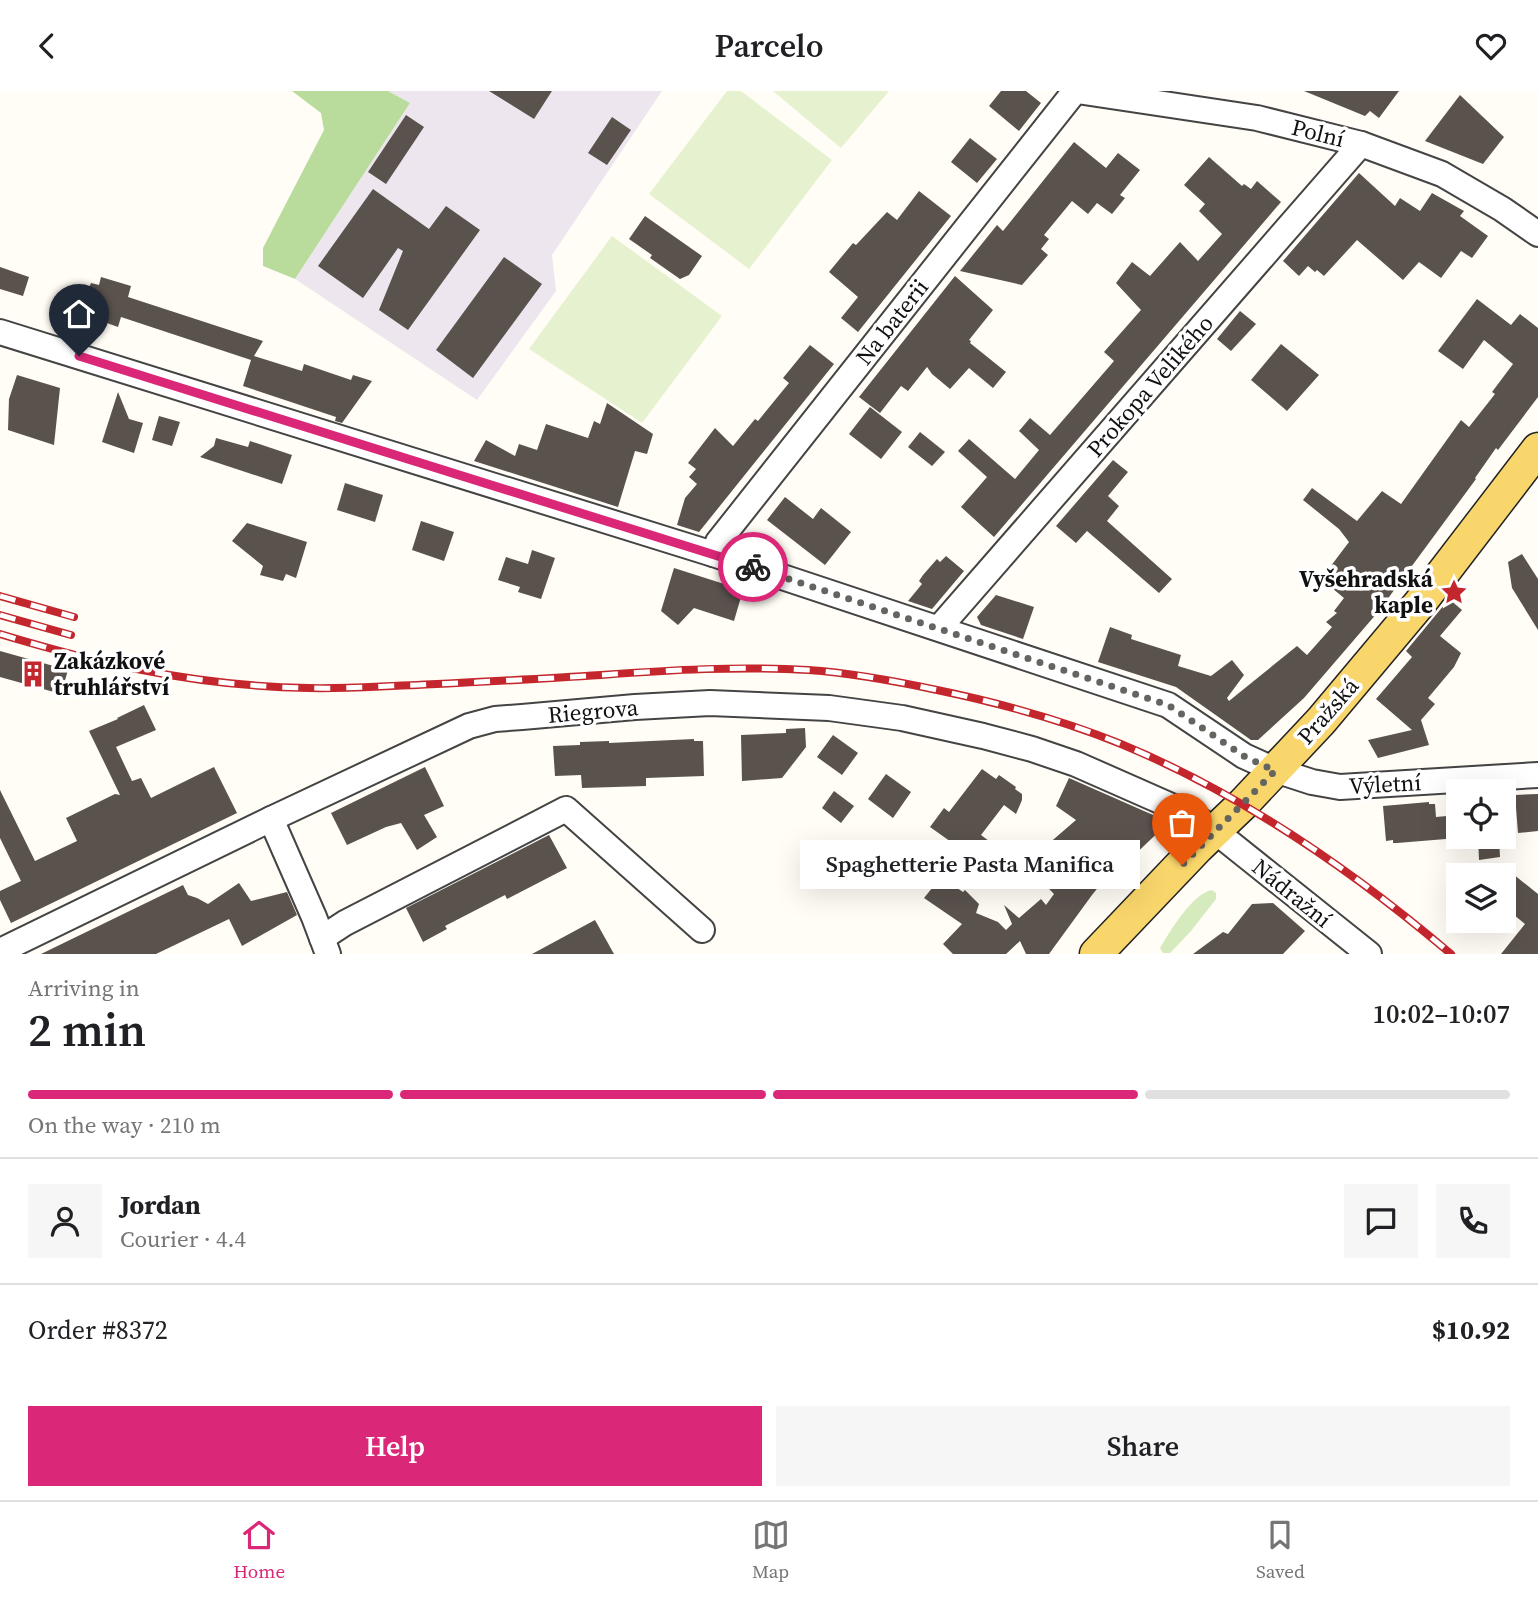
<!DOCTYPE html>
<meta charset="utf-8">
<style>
:root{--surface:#fff;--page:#f6f6f6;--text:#202124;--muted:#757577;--line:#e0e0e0;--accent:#db2777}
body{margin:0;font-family:"Source Serif 4",serif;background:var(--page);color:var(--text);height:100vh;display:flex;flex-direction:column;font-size:26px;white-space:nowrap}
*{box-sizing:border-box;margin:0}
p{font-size:23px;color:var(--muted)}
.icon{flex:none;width:38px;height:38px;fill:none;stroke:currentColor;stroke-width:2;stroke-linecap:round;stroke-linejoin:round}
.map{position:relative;height:863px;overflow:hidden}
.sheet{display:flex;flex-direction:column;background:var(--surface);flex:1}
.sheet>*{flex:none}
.buttons{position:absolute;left:1446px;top:688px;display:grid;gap:14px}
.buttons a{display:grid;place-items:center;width:70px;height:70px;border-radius:0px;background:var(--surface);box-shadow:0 7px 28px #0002;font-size:35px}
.pin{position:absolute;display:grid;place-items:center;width:60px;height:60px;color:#fff;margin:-72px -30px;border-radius:50% 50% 50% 0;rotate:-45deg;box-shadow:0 0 7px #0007}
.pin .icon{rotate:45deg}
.courier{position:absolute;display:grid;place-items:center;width:70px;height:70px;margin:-35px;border:5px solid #db2777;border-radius:50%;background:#fff;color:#222;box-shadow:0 2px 9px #0007}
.bubble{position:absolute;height:49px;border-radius:0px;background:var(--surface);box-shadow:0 7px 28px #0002;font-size:23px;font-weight:600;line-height:49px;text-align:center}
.overview em{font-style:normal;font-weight:600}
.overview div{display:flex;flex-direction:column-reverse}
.overview{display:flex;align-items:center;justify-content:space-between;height:119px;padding:0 28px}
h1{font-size:46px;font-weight:600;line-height:52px}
.bar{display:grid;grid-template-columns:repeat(4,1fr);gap:10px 7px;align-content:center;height:84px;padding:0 28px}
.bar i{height:9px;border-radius:5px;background:var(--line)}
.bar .active{background:var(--accent)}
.bar p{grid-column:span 4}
.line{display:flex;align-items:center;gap:18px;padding:0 28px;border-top:2px solid var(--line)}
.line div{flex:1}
.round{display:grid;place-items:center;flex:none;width:74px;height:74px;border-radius:0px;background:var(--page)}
.button{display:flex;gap:14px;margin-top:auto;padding:14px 28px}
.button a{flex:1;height:80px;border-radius:0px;background:var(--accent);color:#fff;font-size:28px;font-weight:600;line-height:80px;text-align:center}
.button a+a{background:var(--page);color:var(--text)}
header{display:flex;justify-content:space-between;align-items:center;height:91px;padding:0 28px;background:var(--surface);font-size:32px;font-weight:600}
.tabs{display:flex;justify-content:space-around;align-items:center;height:98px;border-top:2px solid var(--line);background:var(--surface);font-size:19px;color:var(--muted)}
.tabs a{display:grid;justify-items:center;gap:4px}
.tabs .active{color:var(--accent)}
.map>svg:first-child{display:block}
</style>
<header><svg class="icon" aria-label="back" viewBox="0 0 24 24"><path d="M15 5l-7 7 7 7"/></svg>Parcelo<svg class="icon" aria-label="heart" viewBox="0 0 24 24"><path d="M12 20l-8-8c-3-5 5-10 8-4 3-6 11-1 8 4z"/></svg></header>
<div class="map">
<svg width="1538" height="863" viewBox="0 0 1538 863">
<rect width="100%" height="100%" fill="#fffdf5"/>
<!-- industrial -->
<path fill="#eee6ef" d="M388,0h274l-110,164 4,36 -79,109 -182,-121 115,-176z"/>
<!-- green -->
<path fill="#d5ebbd" d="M1212,799l4,3v6l-25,32 -21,22h-7l-3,-5c10,-17 33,-55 52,-58z"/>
<!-- forest -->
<path fill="#b9dc9c" d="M292,0h96l22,12 -115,176 -32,-13v-18l61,-118 -3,-17z"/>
<!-- pitch -->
<g fill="#e6f2cf">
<path d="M727,0h14l91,69 -83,109 -100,-75z"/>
<path d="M773,0h116l-48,57z"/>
<path d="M612,145l110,80 -80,107 -113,-74z"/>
</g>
<!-- building -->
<g fill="#5a524d">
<path d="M489,0h63l-18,28z"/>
<path d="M1001,0h25l15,12 -22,28 -30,-25z"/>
<path d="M1304,0h95l-20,27 -9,-7 -5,5z"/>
<path d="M1460,4l44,42 -21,27 -58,-23z"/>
<path d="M406,24l18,12 -38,57 -18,-12z"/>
<path d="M612,26l19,13 -24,35 -19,-12z"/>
<path d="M970,47l27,21 -20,24 -26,-21z"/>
<path d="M1074,51l32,26 12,-15 22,17 -20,25 5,3 -13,16 -15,-11 -9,11 -16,-13 -28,34 5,4 -8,10 7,6 -26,30 -62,-14 37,-46 6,6z"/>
<path d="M1209,66l33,29 2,-2 7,5 6,-8 24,21 -287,335 -33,-30 26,-30 -29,-26 11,-12 46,40 24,-29 -20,-19 11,-13 20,17 64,-74 -10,-9 37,-42 -25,-27 16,-21 18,14 30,-34 18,19 24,-27 -23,-23 6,-7 -21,-19z"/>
<path d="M1359,82l36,33 5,-8 20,13 12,-18 32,18 -4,5 28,20 -16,22 -11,-7 -20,27 -22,-16 -16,18 -46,-40 -33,36 -7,-6 -2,2 -7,-6 -9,10 -16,-15z"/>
<path d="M373,98l56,40 17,-23 34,24 -72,100 -29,-20 24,-59 -5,-3 -35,50 -45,-32z"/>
<path d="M919,100l32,25 -93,116 -17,-14 17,-21 -29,-25 24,-29 3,2 31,-33 10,8z"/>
<path d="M645,125l57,40 -13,19 -9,4 -30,-21 2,-3 -23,-16z"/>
<path d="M504,166l38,27 -69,94 -37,-28z"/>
<path d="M0,176l29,10 -6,19 -23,-7z"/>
<path d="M955,185l38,34 -24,30 2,1 -1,2 36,29 -13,16 -24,-20 -19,21 -18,-15 -5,-7 -19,24 -7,-5 -21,27 -21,-16z"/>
<path d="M101,186l30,9 -3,11 135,44 -9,15 48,15 2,-7 47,16 2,-5 19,6 -30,42 -7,-2 1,-4 -93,-31 8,-26 -130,-43 -3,10 -42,-15 9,-25 4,1 2,-5 8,2z"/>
<path d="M1477,208l34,26 9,-11 18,14v69l-40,53 -2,-2 -21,30 1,1 -98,133 -74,86 -46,42h-7l-75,-53 -78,-25 12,-35 22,8 -1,4 50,16 -3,11 33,10 21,-16 12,15 -17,23 2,3 68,-55 10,9 25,-28 -6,-5 11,-9 -3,-2 10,-13 -23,-19 28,-37 -10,-13 -36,-29 9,-12 45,33 25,-30 19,13 60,-84 8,7 26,-33 -3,-2 21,-28 -29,-24 -21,29 -25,-18z"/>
<path d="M1240,220l16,13 -25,27 -14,-12z"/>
<path d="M1281,253l38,31 -32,36 -36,-31z"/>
<path d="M810,254l24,19 -135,168 -22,-7 8,-27 12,-14 -8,-7 7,-8 -8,-6 27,-35 18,18 22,-27 3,2 31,-38 -6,-5z"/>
<path d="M17,284l43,13 -6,57 -46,-15 1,-31z"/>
<path d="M118,301l11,27 14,4 -9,30 -32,-11z"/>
<path d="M607,312l46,31 -6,20 -12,-3 -17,56 -144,-46 12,-21 29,16 4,-12 18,6 9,-26 42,14 6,-17 6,3z"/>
<path d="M870,316l32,25 -21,27 -32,-25z"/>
<path d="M159,325l21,6 -8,24 -20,-6z"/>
<path d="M920,341l25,20 -13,14 -24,-19z"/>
<path d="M216,347l32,9 2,-6 42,14 -10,29 -82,-27 14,-11z"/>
<path d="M1113,369l15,12 -20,24 11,10 -12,15 65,58 -13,14 -72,-62 -11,12 -20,-17z"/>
<path d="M345,392l38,12 -8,27 -38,-12z"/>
<path d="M785,406l28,22 8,-11 30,24 -26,33 -58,-45z"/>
<path d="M421,430l33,11 -10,29 -32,-11z"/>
<path d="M247,432l60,19 -11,36 -10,-4 -3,7 -23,-6 3,-9 -31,-25z"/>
<path d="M532,459l23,8 -14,41 -23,-7 2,-5 -22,-7 8,-23 22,7z"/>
<path d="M1522,463l16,25v51l-26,-42 -4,-26z"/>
<path d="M946,465l18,15 -32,38 -24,-8 14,-17 -3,-3 4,-6 14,-16 3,3z"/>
<path d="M674,477l69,22 -9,31 -40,-13 -16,17 -17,-14z"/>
<path d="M996,504l38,12 -11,32 -42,-14 -4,-8z"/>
<path d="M1449,508l13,11 -22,26 21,17 -7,14 -26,31 7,6 -14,16 8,25 -51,13 -10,-18 44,-10 -36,-31 36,-42 -6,-6z"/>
<path d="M0,560l68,19 -7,24 -61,-17z"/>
<path d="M144,614l12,25 -40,17 16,34 9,-3 10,20 63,-31 23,46 -226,110 -11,-23v-9l21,-10 -21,-43v-48l35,71 42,-20 -11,-23 49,-24 5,1 -31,-64 29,-12 -1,-1z"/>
<path d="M805,637l1,19 -24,31 -40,3 -1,-46 45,-2v-4z"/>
<path d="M833,644l25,18 -16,22 -25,-18z"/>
<path d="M694,648v2h9l1,35 -58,2v8l-64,2 -1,-13 -26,1 -2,-30 27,-1v-3l29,-1v2z"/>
<path d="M425,676l19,39 -20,9 13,22 -20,13 -16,-27 -15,4 -39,18 -16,-32z"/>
<path d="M982,678l14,10 3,-4 17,12 -1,2 7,5v6l-6,14 -12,-9 -23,30 20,15 -9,21 -62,-44 14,-19 5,4z"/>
<path d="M886,683l25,18 -18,26 -25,-19z"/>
<path d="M1069,687l100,44 -43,41 -4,-5 -30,37 -43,59h-23l-6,-13 -14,13h-53l-10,-10 19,-20 -38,-26 17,-21 22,15 2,-2 14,14 -3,9 22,9 8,8 6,-6 -8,-19 15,13 22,-19 5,6 8,-11 -26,-27 4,-9 44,-38 -20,-14z"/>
<path d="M834,700l20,15 -13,17 -19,-15z"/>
<path d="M1538,703v37l-20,2 -3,-38z"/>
<path d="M1429,711v2h6l1,13 22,-2v23l-61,5h-4v-3l-7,1 -3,-35z"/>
<path d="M549,744l18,33 -60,31 -2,-4 -60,31 2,3 -24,13 -17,-34z"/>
<path d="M1478,746h21l1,20 -21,3z"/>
<path d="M1503,775l35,28v60h-37l24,-30 -22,-18z"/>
<path d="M239,792l12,18 36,-9 10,23 -55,31 -13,-27 -73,35h-115l142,-69 5,10 9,3 11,6z"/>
<path d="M1273,812l32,28 -22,23h-90l30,-22 5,2 24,-30z"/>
<path d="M595,829l19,34h-82z"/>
</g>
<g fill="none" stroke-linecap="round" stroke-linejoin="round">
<!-- minor casing -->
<g stroke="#444" stroke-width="28">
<g id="minor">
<path d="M1077,0l180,27 104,26 81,30 60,35 36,25"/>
<path d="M0,241l713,222 455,151 76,51 31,14 37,12 28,5 198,-12"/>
<path d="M713,463l5,-12 357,-451"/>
<path d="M939,537l422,-484"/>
<path d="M271,728l43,98 14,37"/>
<path d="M322,847l23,-15 221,-114 136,121"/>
<path d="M0,860l271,-132 198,-93 26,-7 27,-2 113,-10 75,-4 119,5 73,10 81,18 49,13 44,15 118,52 21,15 154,123"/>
</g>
</g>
<!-- major casing -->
<g stroke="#222" stroke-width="35">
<path id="major" d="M1096,863l102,-107 45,-43 78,-83 99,-118 118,-154"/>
</g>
<!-- minor -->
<use href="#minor" stroke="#fff" stroke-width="24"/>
<!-- major -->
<use href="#major" stroke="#f9d66b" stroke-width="32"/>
<!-- rail casing -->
<g stroke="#c4262e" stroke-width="8">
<g id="rail">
<path d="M0,505l74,21"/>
<path d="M0,524l71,20"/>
<path d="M0,543c47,14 94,27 142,36 55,11 111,17 167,18 36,1 72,-2 108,-3 61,-3 123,-6 184,-10 69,-5 138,-9 207,-5 44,3 87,11 129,20 63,13 125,30 184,54 121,50 231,126 330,210"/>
</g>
</g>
<!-- rail -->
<use href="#rail" stroke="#fff" stroke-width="5" stroke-dasharray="16" stroke-linecap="butt"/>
</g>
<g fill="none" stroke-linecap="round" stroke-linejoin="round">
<!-- done -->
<path stroke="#646461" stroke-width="7" stroke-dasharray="0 12.6" d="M753,476l415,138 76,51 31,15 -93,94"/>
<!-- route -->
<path stroke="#db2777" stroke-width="9" d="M79,265l674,211"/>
</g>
<!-- icons -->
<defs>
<g id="sight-bare" transform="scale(2.1)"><path d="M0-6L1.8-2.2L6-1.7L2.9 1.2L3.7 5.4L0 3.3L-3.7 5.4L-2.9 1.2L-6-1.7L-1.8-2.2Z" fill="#c4262e" stroke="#fff" stroke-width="2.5" paint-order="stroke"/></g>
<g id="building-bare" transform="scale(2.1)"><path d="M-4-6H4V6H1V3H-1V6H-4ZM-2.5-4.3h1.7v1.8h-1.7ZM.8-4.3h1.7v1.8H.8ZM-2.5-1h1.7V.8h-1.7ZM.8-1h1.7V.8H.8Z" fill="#c4262e" stroke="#fff" stroke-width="2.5" paint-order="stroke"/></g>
</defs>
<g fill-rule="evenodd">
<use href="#sight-bare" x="1454" y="501"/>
<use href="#building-bare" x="33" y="583"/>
</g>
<g text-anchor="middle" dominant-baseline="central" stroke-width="7" stroke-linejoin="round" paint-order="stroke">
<!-- street labels -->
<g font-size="23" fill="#111" stroke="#fff">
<text transform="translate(1318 42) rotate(14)">Polní</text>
<text transform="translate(892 231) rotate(-52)">Na baterii</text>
<text transform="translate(1150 295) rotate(-49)">Prokopa Velikého</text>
<text transform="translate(593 620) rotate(-5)">Riegrova</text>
<text transform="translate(1328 620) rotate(-49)">Pražská</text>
<text transform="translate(1385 693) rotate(-3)">Výletní</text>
<text transform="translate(1292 802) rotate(39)">Nádražní</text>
</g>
<!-- poi labels -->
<g font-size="23" font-weight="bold" fill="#111" stroke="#fff" text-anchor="end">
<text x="1433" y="488">Vyšehradská<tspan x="1433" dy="26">kaple</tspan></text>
<text x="54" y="570" text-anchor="start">Zakázkové<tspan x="54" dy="26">truhlářství</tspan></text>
</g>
</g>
</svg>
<div class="buttons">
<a><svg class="icon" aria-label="locate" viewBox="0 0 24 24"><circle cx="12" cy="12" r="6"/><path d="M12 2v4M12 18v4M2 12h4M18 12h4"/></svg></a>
<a><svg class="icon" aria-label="layers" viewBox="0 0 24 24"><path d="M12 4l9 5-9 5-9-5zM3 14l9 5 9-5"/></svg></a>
</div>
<div class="pin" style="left:1182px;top:774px;background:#ea580c"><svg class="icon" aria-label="bag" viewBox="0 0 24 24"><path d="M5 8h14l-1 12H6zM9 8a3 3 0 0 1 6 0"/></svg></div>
<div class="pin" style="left:79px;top:265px;background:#1f2937"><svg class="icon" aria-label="home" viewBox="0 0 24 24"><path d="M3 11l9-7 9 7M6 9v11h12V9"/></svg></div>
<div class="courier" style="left:753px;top:476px"><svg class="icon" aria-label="bike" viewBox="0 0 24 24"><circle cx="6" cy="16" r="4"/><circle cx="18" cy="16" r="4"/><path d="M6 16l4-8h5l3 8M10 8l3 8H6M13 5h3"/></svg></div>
<div class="bubble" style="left:800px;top:749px;width:340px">Spaghetterie Pasta Manifica</div>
</div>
<section class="sheet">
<div class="overview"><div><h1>2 min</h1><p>Arriving in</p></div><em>10:02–10:07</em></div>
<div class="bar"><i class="active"></i><i class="active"></i><i class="active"></i><i></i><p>On the way · 210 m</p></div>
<div class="line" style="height:126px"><a class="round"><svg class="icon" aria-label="person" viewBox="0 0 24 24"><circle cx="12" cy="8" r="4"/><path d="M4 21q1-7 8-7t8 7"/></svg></a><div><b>Jordan</b><p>Courier · 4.4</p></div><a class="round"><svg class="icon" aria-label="chat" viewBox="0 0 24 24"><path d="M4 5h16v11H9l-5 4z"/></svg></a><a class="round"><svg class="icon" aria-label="phone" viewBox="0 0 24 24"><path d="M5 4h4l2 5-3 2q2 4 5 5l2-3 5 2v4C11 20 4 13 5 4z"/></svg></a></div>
<div class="line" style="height:91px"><div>Order #8372</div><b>$10.92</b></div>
<div class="button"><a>Help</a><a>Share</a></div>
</section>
<nav class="tabs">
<a class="active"><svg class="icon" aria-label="home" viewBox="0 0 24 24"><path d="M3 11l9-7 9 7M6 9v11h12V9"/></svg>Home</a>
<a><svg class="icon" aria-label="map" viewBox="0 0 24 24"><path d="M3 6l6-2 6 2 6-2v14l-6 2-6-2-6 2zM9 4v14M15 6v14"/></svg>Map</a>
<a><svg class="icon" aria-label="saved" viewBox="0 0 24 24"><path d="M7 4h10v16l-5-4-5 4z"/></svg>Saved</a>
</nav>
